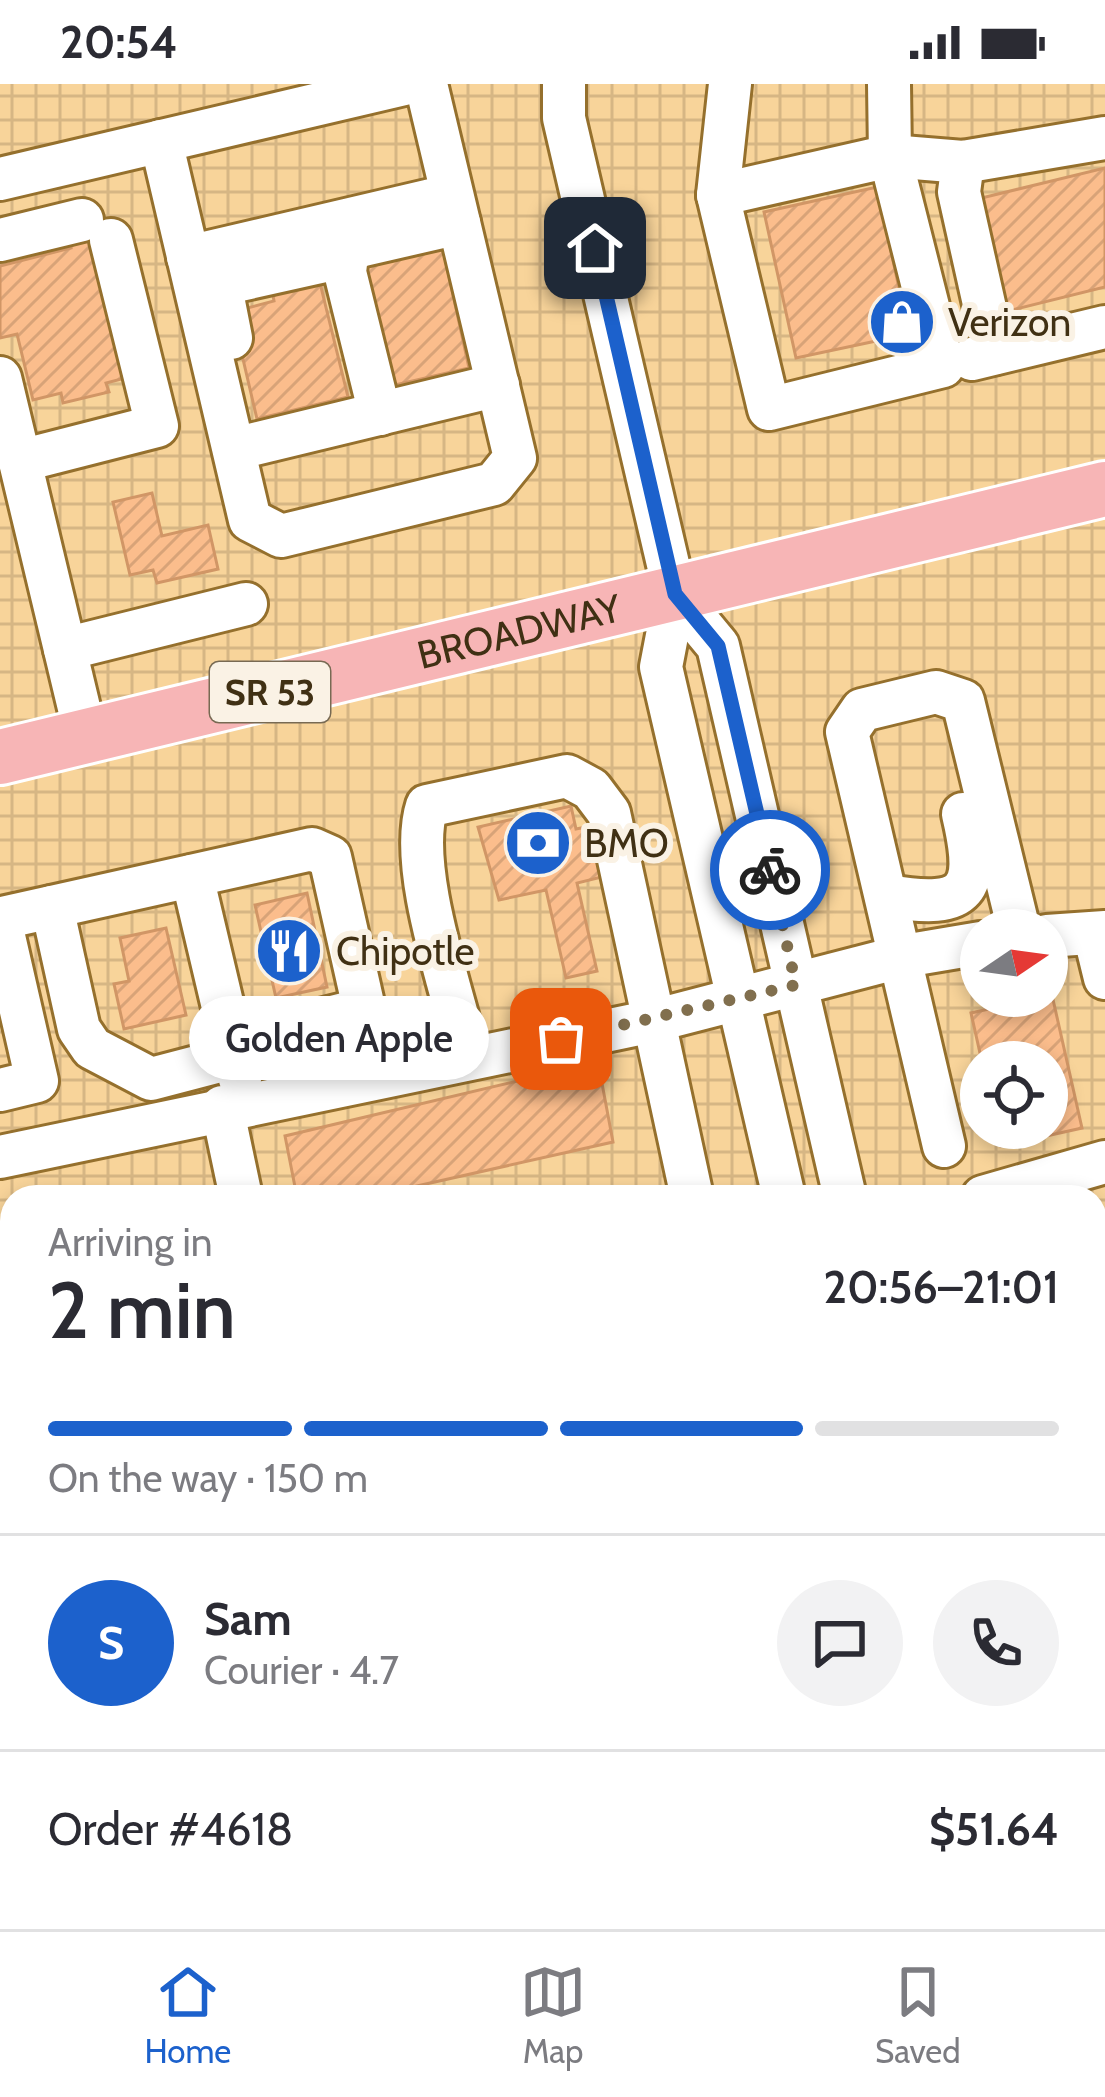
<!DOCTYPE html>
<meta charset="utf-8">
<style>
:root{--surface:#fff;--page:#f2f2f3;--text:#2b2b33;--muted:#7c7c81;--line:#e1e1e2;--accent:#1c61cc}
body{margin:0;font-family:Cabin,sans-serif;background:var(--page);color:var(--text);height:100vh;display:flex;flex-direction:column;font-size:45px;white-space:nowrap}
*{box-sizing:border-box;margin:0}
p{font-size:39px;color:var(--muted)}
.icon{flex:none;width:66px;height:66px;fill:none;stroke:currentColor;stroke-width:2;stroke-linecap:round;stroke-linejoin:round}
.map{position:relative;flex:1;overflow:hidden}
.details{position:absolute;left:0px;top:1101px;width:1107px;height:744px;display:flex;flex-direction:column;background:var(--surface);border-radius:36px 36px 0 0;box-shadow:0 6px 18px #0003}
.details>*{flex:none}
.needle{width:78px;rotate:77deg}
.controls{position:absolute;left:960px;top:825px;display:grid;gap:24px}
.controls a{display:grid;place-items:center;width:108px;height:108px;border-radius:50%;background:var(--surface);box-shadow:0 6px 18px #0003;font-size:60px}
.pin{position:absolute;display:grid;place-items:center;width:102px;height:102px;color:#fff;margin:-51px;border-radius:24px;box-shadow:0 6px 18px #0006}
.courier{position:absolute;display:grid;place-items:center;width:120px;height:120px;margin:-60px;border:9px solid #1c61cc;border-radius:50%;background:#fff;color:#222;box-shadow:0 3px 15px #0007}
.bubble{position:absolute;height:84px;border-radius:42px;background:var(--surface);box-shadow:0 6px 18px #0003;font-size:39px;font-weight:600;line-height:84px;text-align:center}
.head em{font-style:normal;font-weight:600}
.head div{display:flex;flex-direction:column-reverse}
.head{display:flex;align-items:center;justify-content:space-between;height:204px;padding:0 48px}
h1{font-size:78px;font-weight:600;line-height:90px}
.bar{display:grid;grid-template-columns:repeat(4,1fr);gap:18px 12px;align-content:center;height:144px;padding:0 48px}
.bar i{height:15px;border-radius:9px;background:var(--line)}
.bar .selected{background:var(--accent)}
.bar p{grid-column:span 4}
.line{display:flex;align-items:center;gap:30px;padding:0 48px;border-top:3px solid var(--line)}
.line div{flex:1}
.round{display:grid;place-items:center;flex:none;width:126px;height:126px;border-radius:63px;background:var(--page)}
.status{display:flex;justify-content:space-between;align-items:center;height:84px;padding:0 60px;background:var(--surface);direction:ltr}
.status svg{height:33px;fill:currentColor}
.dock{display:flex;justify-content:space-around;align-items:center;height:168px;border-top:3px solid var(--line);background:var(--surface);font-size:33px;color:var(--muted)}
.dock a{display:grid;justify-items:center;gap:6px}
.dock .selected{color:var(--accent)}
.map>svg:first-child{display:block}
</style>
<div class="status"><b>20:54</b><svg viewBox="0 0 49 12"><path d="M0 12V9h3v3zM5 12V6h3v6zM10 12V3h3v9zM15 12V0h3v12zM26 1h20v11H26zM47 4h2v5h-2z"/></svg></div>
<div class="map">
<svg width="1105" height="1845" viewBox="0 0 1105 1845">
<defs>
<pattern id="industrial-grid" width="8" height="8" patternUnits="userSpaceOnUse" patternTransform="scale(3)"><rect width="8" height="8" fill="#f8d49a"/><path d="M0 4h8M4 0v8" fill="none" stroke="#d6b684"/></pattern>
<pattern id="building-hatch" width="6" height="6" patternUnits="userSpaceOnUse" patternTransform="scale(3)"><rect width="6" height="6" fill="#fbbd8c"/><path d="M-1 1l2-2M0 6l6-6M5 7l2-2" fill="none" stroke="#d8a378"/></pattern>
</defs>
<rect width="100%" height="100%" fill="#fbe3bb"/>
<!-- industrial -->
<path fill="url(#industrial-grid)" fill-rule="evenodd" d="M0,0h1105v1474l-10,2v-363h-1083v720h443l3,12h-458zM981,846h66v66h-66zM981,978h66v66h-66z"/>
<!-- building -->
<g fill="url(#building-hatch)" stroke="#d19666" stroke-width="3">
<path d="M1105,84v119l-109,27 -27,-113z"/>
<path d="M877,103l32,147 -113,24 -32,-146z"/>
<path d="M98,149l35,143 -27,7 3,9 -46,11 -2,-10 -28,7 -16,-66 -17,4v-72l71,-18 -2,-8z"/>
<path d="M443,165l26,119 -87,20 -26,-119z"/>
<path d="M319,195l29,118 -91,22 -25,-107 42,-11 -2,-11z"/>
<path d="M152,409l10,43 46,-11 10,44 -61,14 -4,-13 -23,5 -17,-73z"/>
<path d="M571,722l5,23 15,-3 11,51 -25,6 20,88 -31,7 -20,-88 -47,10 -21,-73z"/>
<path d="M307,809l20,94 -51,11 -21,-93z"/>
<path d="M166,844l20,87 -62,14 -10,-45 15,-3 -9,-43z"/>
<path d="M1052,911l30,133 -81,18 -4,-18h50v-66h-65l-11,-49z"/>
<path d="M598,978l15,80 -245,55h-71l-12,-61z"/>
<path d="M1105,1151v180l-3,-12 -7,2v-167z"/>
<path d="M12,1548v285h109l2,12h-123v-294z"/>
</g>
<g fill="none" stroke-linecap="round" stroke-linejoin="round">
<!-- minor casing -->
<g stroke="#95702d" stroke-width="48">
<g id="minor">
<path d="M564,0v34l111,476 -14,73 123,530"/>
<path d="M730,0l-12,111 51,214 174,-43 -53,-210 -1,-72"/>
<path d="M161,57l89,379 31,16 213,-52 21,-26 -89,-374"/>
<path d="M963,78l-4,30 36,161"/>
<path d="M0,95l404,-95"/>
<path d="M718,111l172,-39 73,6 142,-24"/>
<path d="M0,156l82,-20"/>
<path d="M188,173l252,-59"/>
<path d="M231,254l-9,-46 9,-10 98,-22"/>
<path d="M972,275l133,-32"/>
<path d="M0,294l86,359"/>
<path d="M380,330l-35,-142 2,-17 12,-9 100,-23"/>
<path d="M234,365l264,-64"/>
<path d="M20,377l137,-35 -46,-186"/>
<path d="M675,510l43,52 127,551"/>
<path d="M65,565l181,-45"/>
<path d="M192,792l48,203"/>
<path d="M888,812c81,14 93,-5 75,-82"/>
<path d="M52,823l27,122 13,19 59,31 84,-22 21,-21 109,-27"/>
<path d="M2,834l310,-69 18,8 49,218"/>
<path d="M0,835l37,162 -37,9"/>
<path d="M1094,849l11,45"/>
<path d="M1047,852l58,-4"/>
<path d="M468,973c-15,-65 -61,-190 -41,-251l140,-30 24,13 18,24 83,384"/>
<path d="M222,1023l19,90"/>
<path d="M944,1062l-97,-414 15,-22 74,-18 27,9 56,229"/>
<path d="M0,1073l653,-136 251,-65 77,-13"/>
<path d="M983,1113l122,-35"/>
<path d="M0,1503l12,-3"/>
<path d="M371,1833l1,12"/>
<path d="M982,1833l3,12"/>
<path d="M912,1845l33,-12"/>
</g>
</g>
<!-- major casing -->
<g stroke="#fff" stroke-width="60">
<g id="major">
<path id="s1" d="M0,673l1105,-268"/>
</g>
</g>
<!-- minor -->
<use href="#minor" stroke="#fff" stroke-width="42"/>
<!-- major -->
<use href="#major" stroke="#f7b5b6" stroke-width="54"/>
</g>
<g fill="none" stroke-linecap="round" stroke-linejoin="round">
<!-- done -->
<path stroke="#816f4e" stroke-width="12" stroke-dasharray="0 21.6" d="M561,955l235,-54 -26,-115"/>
<!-- route -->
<path stroke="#1c61cc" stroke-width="15" d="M595,164l80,346 43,52 52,224"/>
</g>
<!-- icons -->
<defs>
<g id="shop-disc" transform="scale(3.45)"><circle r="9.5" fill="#1c61cc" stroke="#faf2e5"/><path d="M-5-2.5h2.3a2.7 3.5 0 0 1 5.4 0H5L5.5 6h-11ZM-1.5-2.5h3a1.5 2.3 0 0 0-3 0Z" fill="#fff"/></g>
<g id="bank-disc" transform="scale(3.45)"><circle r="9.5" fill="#1c61cc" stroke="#faf2e5"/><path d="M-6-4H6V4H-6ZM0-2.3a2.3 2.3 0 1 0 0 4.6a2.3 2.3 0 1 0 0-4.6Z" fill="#fff"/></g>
<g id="restaurant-disc" transform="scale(3.45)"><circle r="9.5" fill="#1c61cc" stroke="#faf2e5"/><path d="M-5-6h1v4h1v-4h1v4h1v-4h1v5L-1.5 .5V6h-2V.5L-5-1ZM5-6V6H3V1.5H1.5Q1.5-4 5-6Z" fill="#fff"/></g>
</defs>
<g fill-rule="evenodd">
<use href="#shop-disc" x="902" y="238"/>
<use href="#bank-disc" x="538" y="759"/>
<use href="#restaurant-disc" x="289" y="867"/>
</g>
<g text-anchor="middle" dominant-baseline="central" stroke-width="12" stroke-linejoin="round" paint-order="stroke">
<!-- shield labels -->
<rect fill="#faf2e5" stroke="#786a53" stroke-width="3" x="210" y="578" width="120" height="60" rx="9"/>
<g font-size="36" font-weight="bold" fill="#403014">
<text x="270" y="608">SR 53</text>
</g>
<!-- poi labels -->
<g font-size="39" fill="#403014" stroke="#faf2e5" text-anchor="start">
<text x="948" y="238">Verizon</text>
<text x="584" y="759">BMO</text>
<text x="336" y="867">Chipotle</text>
</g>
<!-- street labels -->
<g font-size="39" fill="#403014" stroke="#faf2e5">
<text stroke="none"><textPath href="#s1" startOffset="534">BROADWAY</textPath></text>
</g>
</g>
</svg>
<div class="controls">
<a><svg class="needle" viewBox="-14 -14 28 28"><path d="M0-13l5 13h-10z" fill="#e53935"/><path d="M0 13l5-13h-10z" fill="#7c7c81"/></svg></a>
<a><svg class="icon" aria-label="locate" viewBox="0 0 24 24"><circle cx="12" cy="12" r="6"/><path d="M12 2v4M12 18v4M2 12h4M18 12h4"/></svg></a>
</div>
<div class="pin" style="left:561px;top:955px;background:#ea580c"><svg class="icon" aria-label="bag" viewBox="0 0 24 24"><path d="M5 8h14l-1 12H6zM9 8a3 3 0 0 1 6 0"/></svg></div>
<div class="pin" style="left:595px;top:164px;background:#1f2937"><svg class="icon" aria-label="home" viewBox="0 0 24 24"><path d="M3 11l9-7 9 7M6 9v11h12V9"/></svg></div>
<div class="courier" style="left:770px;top:786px"><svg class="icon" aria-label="bike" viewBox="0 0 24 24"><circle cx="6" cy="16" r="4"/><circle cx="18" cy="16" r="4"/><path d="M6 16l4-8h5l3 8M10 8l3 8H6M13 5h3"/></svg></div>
<div class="bubble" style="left:189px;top:912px;width:300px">Golden Apple</div>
<section class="details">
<div class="head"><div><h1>2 min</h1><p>Arriving in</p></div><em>20:56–21:01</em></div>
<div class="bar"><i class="selected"></i><i class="selected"></i><i class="selected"></i><i></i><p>On the way · 150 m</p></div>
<div class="line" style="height:216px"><b class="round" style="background:var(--accent);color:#fff">S</b><div><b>Sam</b><p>Courier · 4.7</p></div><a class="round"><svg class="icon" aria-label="chat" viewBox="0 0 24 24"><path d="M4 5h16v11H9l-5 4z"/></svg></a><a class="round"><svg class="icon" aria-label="phone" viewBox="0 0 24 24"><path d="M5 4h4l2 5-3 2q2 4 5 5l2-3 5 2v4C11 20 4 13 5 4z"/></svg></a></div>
<div class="line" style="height:156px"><div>Order #4618</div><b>$51.64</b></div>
</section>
</div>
<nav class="dock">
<a class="selected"><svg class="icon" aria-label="home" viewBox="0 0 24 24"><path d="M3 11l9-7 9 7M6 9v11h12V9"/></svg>Home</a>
<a><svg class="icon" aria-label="map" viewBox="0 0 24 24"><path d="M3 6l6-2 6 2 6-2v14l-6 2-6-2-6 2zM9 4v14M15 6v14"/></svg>Map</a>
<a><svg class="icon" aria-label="saved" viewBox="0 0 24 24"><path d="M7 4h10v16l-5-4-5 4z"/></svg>Saved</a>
</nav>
